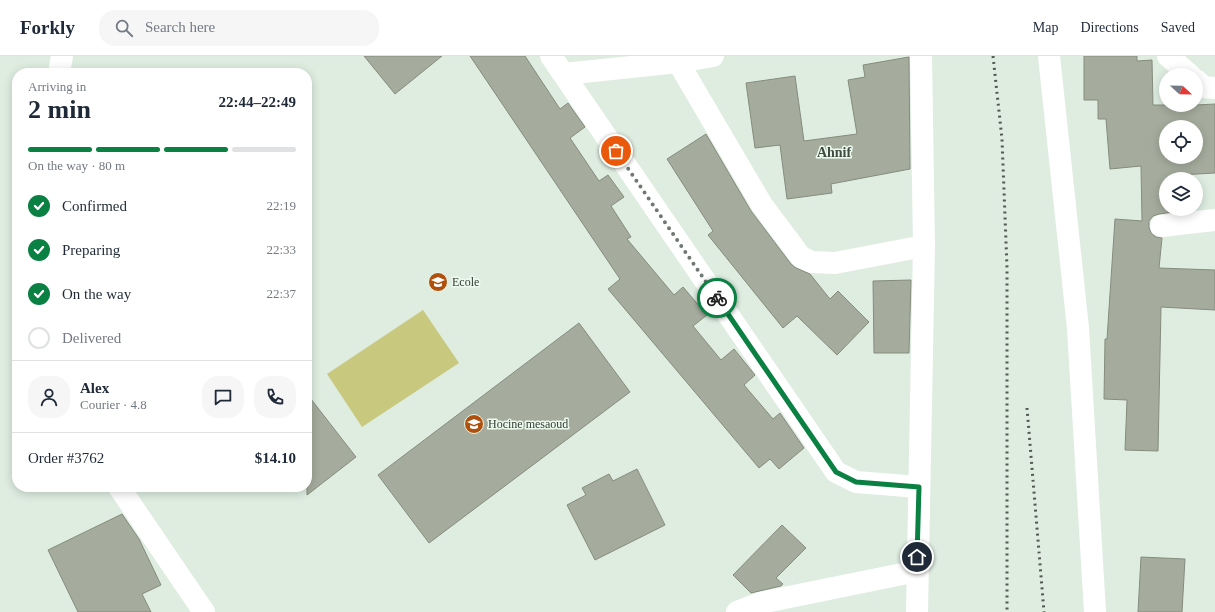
<!DOCTYPE html>
<meta charset="utf-8">
<style>
:root{--surface:#fff;--page:#f6f6f7;--text:#1f2937;--muted:#747a83;--line:#e0e1e3;--accent:#0b8043}
body{margin:0;font-family:Georgia,serif;background:var(--page);color:var(--text);height:100vh;display:flex;flex-direction:column;font-size:15px;white-space:nowrap}
*{box-sizing:border-box;margin:0}
p{font-size:13px;color:var(--muted)}
.icon{flex:none;width:22px;height:22px;fill:none;stroke:currentColor;stroke-width:2;stroke-linecap:round;stroke-linejoin:round}
.map{position:relative;flex:1;overflow:hidden}
.side{position:absolute;left:12px;top:12px;width:300px;height:424px;display:flex;flex-direction:column;background:var(--surface);border-radius:16px;box-shadow:0 2px 10px #0003}
.side>*{flex:none}
.needle{width:26px;rotate:112deg}
.buttons{position:absolute;left:1159px;top:12px;display:grid;gap:8px}
.buttons a{display:grid;place-items:center;width:44px;height:44px;border-radius:50%;background:var(--surface);box-shadow:0 2px 10px #0003;font-size:20px}
.pin{position:absolute;display:grid;place-items:center;width:34px;height:34px;color:#fff;margin:-17px;border:2px solid #fff;border-radius:50%;box-shadow:0 1px 4px #0007}
.courier{position:absolute;display:grid;place-items:center;width:40px;height:40px;margin:-20px;border:3px solid #0b8043;border-radius:50%;background:#fff;color:#222;box-shadow:0 1px 5px #0007}
.headline em{font-style:normal;font-weight:700}
.headline div{display:flex;flex-direction:column-reverse}
.headline{display:flex;align-items:center;justify-content:space-between;height:68px;padding:0 16px}
h1{font-size:26px;font-weight:700;line-height:30px}
.bar{display:grid;grid-template-columns:repeat(4,1fr);gap:6px 4px;align-content:center;height:48px;padding:0 16px}
.bar i{height:5px;border-radius:3px;background:var(--line)}
.bar .on{background:var(--accent)}
.bar p{grid-column:span 4}
.line{display:flex;align-items:center;gap:10px;padding:0 16px;border-top:1px solid var(--line)}
.line div{flex:1}
.round{display:grid;place-items:center;flex:none;width:42px;height:42px;border-radius:16px;background:var(--page)}
ol{padding:0 16px;list-style:none}
li{display:flex;align-items:center;gap:12px;height:44px}
li p{margin-inline-start:auto}
li .icon{padding:4px;border-radius:50%;background:var(--accent);color:#fff;stroke-width:4}
li:last-child{color:var(--muted)}
li i{width:22px;height:22px;border:2px solid var(--line);border-radius:50%}
header{display:flex;align-items:center;gap:24px;box-sizing:border-box;height:56px;padding:0 20px;background:var(--surface);border-bottom:1px solid var(--line)}
header strong{font-size:19px}
nav{display:flex;gap:22px;margin-inline-start:auto;font-size:14px}
.search{width:280px;height:36px;background:var(--page);display:flex;align-items:center;gap:10px;box-sizing:border-box;padding:0 14px;border-radius:16px;color:var(--muted);font-size:15px}
.map>svg:first-child{display:block}
</style>
<header>
<strong>Forkly</strong>
<div class="search"><svg class="icon" aria-label="search" viewBox="0 0 24 24"><circle cx="10" cy="10" r="6"/><path d="M15 15l6 6"/></svg>Search here</div>
<nav><a>Map</a><a>Directions</a><a>Saved</a></nav>
</header>
<div class="map">
<svg width="1215" height="556" viewBox="0 0 1215 556">
<rect width="100%" height="100%" fill="#dfede1"/>
<!-- pitch -->
<path fill="#c8c87f" d="M423,254l36,53 -97,64 -35,-53z"/>
<!-- building -->
<g fill="#a5ac9d" stroke="#858c7e" fill-rule="evenodd">
<path d="M364,0h78l-47,38z"/>
<path d="M470,0h55l35,53 8,-6 17,24 -15,11 29,43 9,-6 16,22 -13,9 20,31 -4,2 47,56 9,-8 24,28 -14,11 28,34 13,-11 21,26 -11,10 29,34 7,-6 24,35 -25,21 -9,-10 -11,9 -151,-179 12,-10z"/>
<path d="M1084,0h53v5l15,-1 1,45h43l19,-1v69l-36,2v4h-13v30h14v2l-21,3 -6,2 -4,5v6l2,6 5,4 6,1 -3,30 56,2v40l-54,-3 -3,144 -33,-1 2,-50 -23,-1 1,-60h2l8,-120 27,2 -1,-55 -31,3 -4,-50h-8v-19h-14zM1166,71h30v30h-30z"/>
<path d="M909,1l1,112 -79,15 1,9 -45,6 -7,-54 -25,3 -9,-65 49,-7 9,65 53,-7 -9,-54 17,-3 -2,-12z"/>
<path d="M706,78l45,77 40,53 5,4 14,6 20,25 8,-8 31,31 -32,33 -40,-39 -14,12 -75,-93 5,-4 -46,-72z"/>
<path d="M911,224l-2,73h-35l-1,-72z"/>
<path d="M579,267l51,69 -201,151 -51,-68z"/>
<path d="M307,338l49,63 -49,38z"/>
<path d="M637,413l28,56 -70,35 -28,-55 19,-10 -4,-7 27,-14 4,7z"/>
<path d="M122,458l17,25 22,46 -19,9 9,18h-73l-30,-62z"/>
<path d="M782,469l24,23 -30,30 7,6 -2,2 -30,7 -18,-18z"/>
<path d="M1141,501l44,2 -3,53h-44z"/>
</g>
<g fill="none" stroke-linecap="round" stroke-linejoin="round">
<!-- minor -->
<g stroke="#fff" stroke-width="22">
<path d="M551,0l285,416 20,10 63,5"/>
<path d="M1049,0l29,272 17,284"/>
<path d="M1168,0l22,19"/>
<path d="M678,6l84,143 39,52 11,5 23,1 89,-17"/>
<path d="M59,17l3,-17"/>
<path d="M564,18l114,-12 35,-6"/>
<path d="M1196,24l8,7 11,1"/>
<path d="M1161,170l54,-6"/>
<path d="M119,431l85,125"/>
<path d="M737,556l23,-9 157,-32"/>
<path d="M917,556l7,-366 -3,-190"/>
</g>
<!-- rail -->
<g stroke="#515952" stroke-width="3" stroke-dasharray="2 4" stroke-linecap="butt">
<path d="M993,0l9,83 5,129v344"/>
<path d="M1027,352l17,204"/>
</g>
</g>
<g fill="none" stroke-linecap="round" stroke-linejoin="round">
<!-- done -->
<path stroke="#707971" stroke-width="4" stroke-dasharray="0 7.2" d="M616,95l101,147"/>
<!-- route -->
<path stroke="#0b8043" stroke-width="5" d="M717,242l119,174 20,10 63,5 -2,70"/>
</g>
<!-- icons -->
<defs>
<g id="school-disc" transform="scale(1)"><circle r="9.5" fill="#b0500c" stroke="#ecfbee"/><path d="M0-5L7-2L0 1L-7-2ZM-4 1L0 2.5L4 1V4Q0 6-4 4Z" fill="#fff"/></g>
</defs>
<g fill-rule="evenodd">
<use href="#school-disc" x="438" y="226"/>
<use href="#school-disc" x="474" y="368"/>
</g>
<g text-anchor="middle" dominant-baseline="central" stroke-width="3" stroke-linejoin="round" paint-order="stroke">
<!-- poi labels -->
<g font-size="12" fill="#343a35" stroke="#ecfbee" text-anchor="start">
<text x="452" y="226">Ecole</text>
<text x="488" y="368">Hocine mesaoud</text>
</g>
<!-- quarter labels -->
<g font-size="14" font-weight="bold" fill="#3f4b41" stroke="#ecfbee">
<text x="834" y="96">Ahnif</text>
</g>
</g>
</svg>
<div class="buttons">
<a><svg class="needle" viewBox="-14 -14 28 28"><path d="M0-13l5 13h-10z" fill="#e53935"/><path d="M0 13l5-13h-10z" fill="#747a83"/></svg></a>
<a><svg class="icon" aria-label="locate" viewBox="0 0 24 24"><circle cx="12" cy="12" r="6"/><path d="M12 2v4M12 18v4M2 12h4M18 12h4"/></svg></a>
<a><svg class="icon" aria-label="layers" viewBox="0 0 24 24"><path d="M12 4l9 5-9 5-9-5zM3 14l9 5 9-5"/></svg></a>
</div>
<div class="pin" style="left:616px;top:95px;background:#ea580c"><svg class="icon" aria-label="bag" viewBox="0 0 24 24"><path d="M5 8h14l-1 12H6zM9 8a3 3 0 0 1 6 0"/></svg></div>
<div class="pin" style="left:917px;top:501px;background:#1f2937"><svg class="icon" aria-label="home" viewBox="0 0 24 24"><path d="M3 11l9-7 9 7M6 9v11h12V9"/></svg></div>
<div class="courier" style="left:717px;top:242px"><svg class="icon" aria-label="bike" viewBox="0 0 24 24"><circle cx="6" cy="16" r="4"/><circle cx="18" cy="16" r="4"/><path d="M6 16l4-8h5l3 8M10 8l3 8H6M13 5h3"/></svg></div>
<section class="side">
<div class="headline"><div><h1>2 min</h1><p>Arriving in</p></div><em>22:44–22:49</em></div>
<div class="bar"><i class="on"></i><i class="on"></i><i class="on"></i><i></i><p>On the way · 80 m</p></div>
<ol>
<li><svg class="icon" aria-label="check" viewBox="0 0 24 24"><path d="M5 12l5 5 9-10"/></svg>Confirmed<p>22:19</p></li>
<li><svg class="icon" aria-label="check" viewBox="0 0 24 24"><path d="M5 12l5 5 9-10"/></svg>Preparing<p>22:33</p></li>
<li><svg class="icon" aria-label="check" viewBox="0 0 24 24"><path d="M5 12l5 5 9-10"/></svg>On the way<p>22:37</p></li>
<li><i></i>Delivered</li>
</ol>
<div class="line" style="height:72px"><a class="round"><svg class="icon" aria-label="person" viewBox="0 0 24 24"><circle cx="12" cy="8" r="4"/><path d="M4 21q1-7 8-7t8 7"/></svg></a><div><b>Alex</b><p>Courier · 4.8</p></div><a class="round"><svg class="icon" aria-label="chat" viewBox="0 0 24 24"><path d="M4 5h16v11H9l-5 4z"/></svg></a><a class="round"><svg class="icon" aria-label="phone" viewBox="0 0 24 24"><path d="M5 4h4l2 5-3 2q2 4 5 5l2-3 5 2v4C11 20 4 13 5 4z"/></svg></a></div>
<div class="line" style="height:52px"><div>Order #3762</div><b>$14.10</b></div>
</section>
</div>
